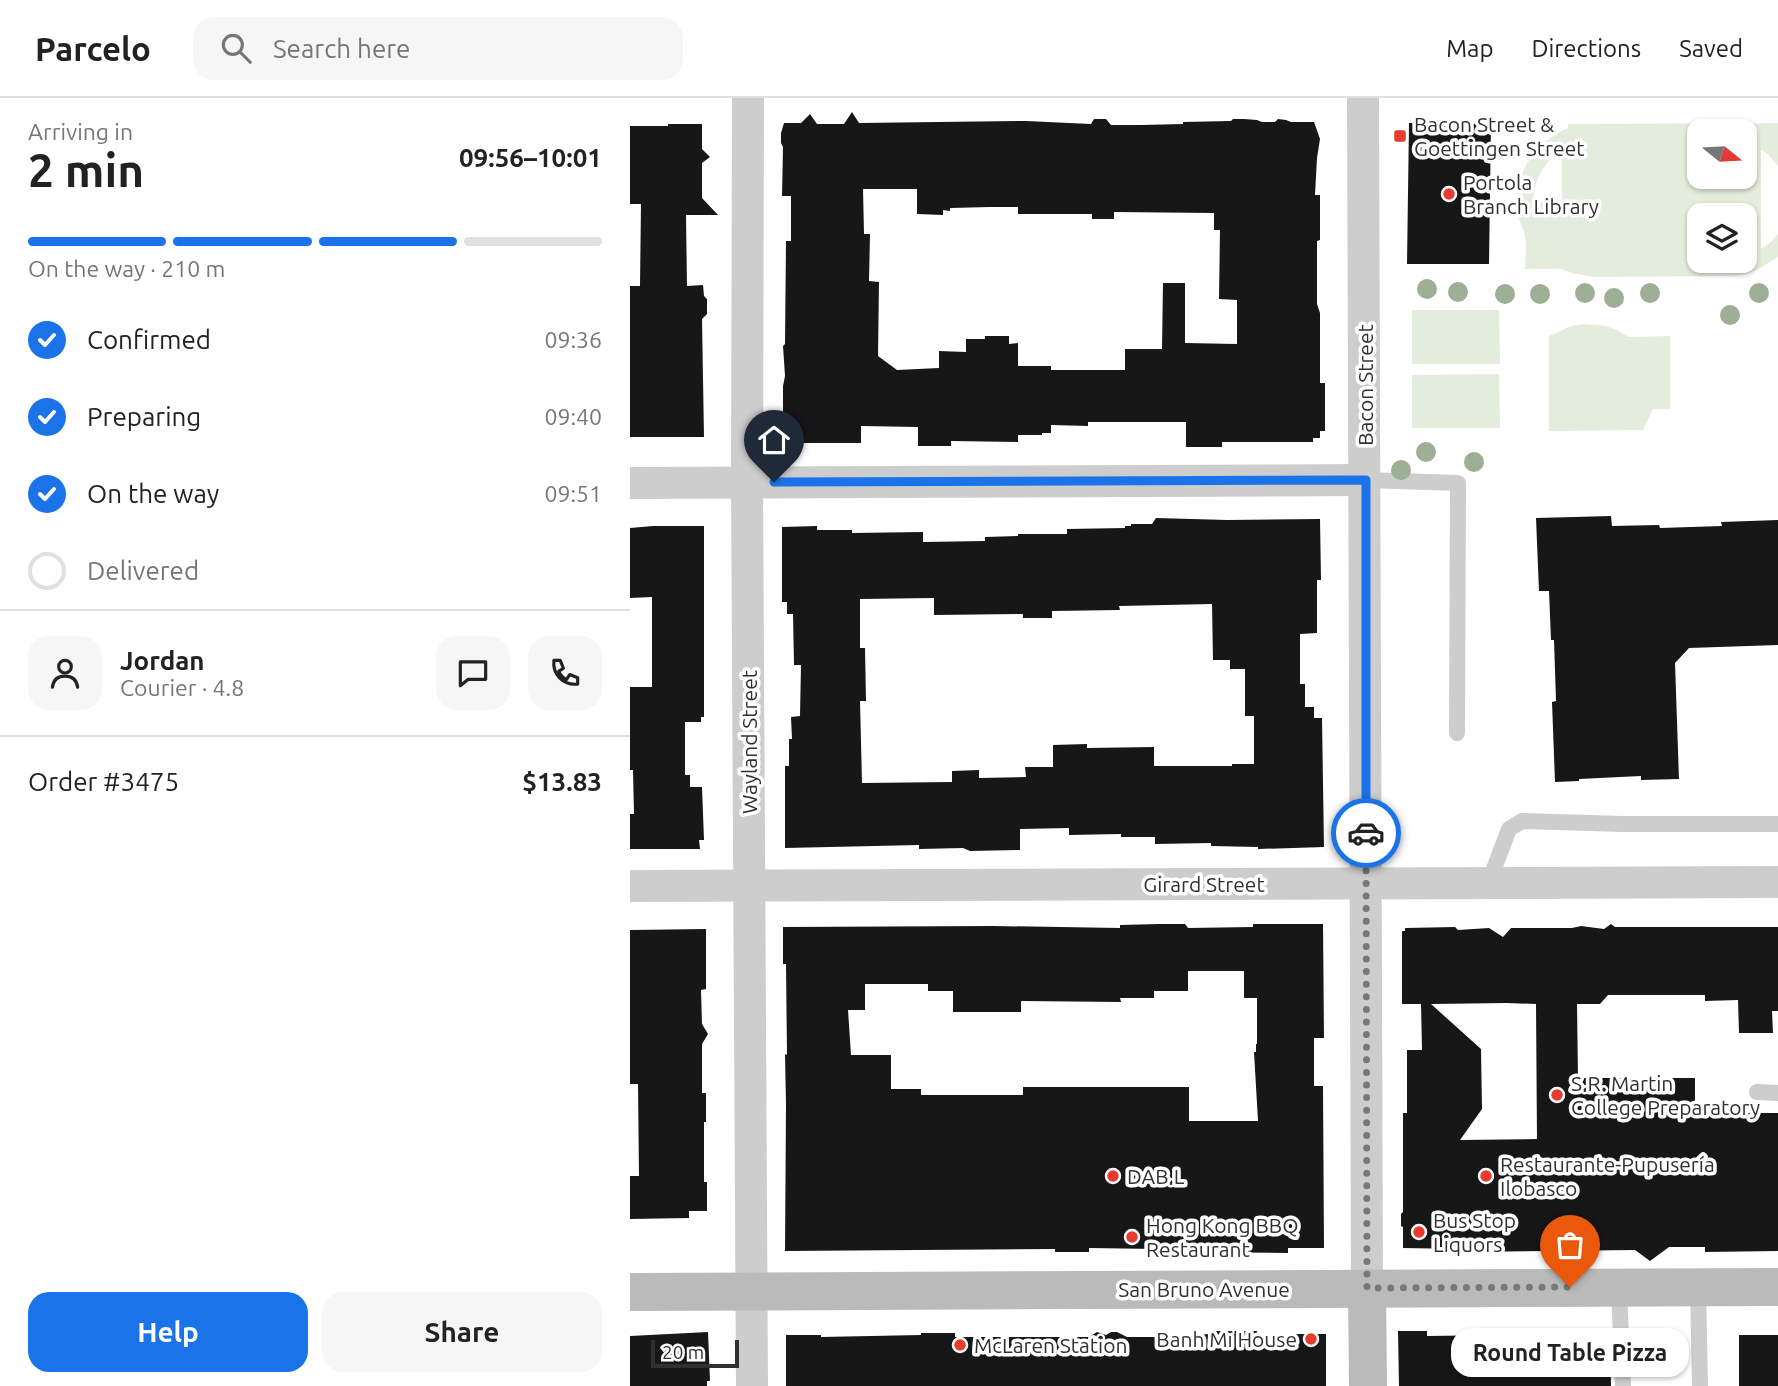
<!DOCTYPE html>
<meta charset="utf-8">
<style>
:root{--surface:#fff;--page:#f6f6f6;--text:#222;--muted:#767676;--line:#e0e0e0;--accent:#1a73e8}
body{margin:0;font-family:Ubuntu,sans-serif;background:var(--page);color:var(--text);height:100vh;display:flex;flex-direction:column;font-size:26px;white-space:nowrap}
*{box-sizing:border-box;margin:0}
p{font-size:23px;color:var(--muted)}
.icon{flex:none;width:38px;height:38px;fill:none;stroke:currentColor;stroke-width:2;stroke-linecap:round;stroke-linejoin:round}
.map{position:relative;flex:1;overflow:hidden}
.side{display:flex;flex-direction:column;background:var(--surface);width:630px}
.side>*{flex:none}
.needle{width:46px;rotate:108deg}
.tools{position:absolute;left:1057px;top:21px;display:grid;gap:14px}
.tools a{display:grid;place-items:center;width:70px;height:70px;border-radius:14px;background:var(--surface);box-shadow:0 2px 5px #0004;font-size:35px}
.scale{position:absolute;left:21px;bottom:18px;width:88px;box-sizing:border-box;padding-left:7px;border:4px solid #303030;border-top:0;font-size:19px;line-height:24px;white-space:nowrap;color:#303030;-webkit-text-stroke:5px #fff;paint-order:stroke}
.pin{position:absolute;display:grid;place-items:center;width:60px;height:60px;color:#fff;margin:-72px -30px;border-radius:50% 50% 50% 0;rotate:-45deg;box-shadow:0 0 7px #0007}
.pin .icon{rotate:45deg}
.courier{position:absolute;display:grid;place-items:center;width:70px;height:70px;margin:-35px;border:5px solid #1a73e8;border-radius:50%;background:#fff;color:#222;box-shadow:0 2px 9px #0007}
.bubble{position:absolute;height:49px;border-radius:21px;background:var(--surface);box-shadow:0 2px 5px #0004;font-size:23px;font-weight:700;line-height:49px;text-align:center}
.head em{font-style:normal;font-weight:700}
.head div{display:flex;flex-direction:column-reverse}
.head{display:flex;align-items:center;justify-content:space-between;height:119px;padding:0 28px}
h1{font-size:46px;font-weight:700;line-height:52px}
.bar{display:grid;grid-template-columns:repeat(4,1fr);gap:10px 7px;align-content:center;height:84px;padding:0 28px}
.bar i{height:9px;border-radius:5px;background:var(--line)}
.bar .on{background:var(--accent)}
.bar p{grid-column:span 4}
.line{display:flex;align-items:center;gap:18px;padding:0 28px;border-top:2px solid var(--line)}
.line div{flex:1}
.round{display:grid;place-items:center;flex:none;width:74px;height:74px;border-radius:21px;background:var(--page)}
ol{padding:0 28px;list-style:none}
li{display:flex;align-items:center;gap:21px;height:77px}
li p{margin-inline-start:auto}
li .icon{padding:7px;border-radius:50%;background:var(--accent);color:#fff;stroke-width:4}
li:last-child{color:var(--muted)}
li i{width:38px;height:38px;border:4px solid var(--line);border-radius:50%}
.button{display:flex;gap:14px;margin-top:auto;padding:14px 28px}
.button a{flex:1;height:80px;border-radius:21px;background:var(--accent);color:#fff;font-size:28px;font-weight:700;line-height:80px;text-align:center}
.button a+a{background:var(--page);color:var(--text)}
header{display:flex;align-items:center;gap:42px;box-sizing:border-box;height:98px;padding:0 35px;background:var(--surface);border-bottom:2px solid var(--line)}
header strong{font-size:33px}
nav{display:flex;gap:38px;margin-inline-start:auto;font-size:24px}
.search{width:490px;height:63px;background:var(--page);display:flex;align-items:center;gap:18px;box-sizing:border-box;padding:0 24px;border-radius:21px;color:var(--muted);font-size:26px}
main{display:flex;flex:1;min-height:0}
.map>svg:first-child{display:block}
</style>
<header>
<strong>Parcelo</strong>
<div class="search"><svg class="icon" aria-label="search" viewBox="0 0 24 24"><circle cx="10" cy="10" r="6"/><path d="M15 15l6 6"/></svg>Search here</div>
<nav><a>Map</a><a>Directions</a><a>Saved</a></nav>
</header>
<main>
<section class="side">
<div class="head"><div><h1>2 min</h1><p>Arriving in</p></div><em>09:56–10:01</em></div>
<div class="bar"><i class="on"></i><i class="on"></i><i class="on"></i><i></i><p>On the way · 210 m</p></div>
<ol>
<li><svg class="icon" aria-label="check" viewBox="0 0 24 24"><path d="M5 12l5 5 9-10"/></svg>Confirmed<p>09:36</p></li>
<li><svg class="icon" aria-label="check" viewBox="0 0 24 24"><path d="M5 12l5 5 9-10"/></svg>Preparing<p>09:40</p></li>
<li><svg class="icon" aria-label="check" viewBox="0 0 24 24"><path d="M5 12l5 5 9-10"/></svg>On the way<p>09:51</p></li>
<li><i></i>Delivered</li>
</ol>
<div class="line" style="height:126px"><a class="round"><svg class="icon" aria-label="person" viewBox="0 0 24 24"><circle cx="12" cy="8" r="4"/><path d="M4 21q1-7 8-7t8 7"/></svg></a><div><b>Jordan</b><p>Courier · 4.8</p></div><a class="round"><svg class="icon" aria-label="chat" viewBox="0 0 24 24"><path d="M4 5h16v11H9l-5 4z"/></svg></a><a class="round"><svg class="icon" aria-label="phone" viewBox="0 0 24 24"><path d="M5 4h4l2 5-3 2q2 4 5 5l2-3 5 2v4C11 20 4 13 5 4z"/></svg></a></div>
<div class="line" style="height:91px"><div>Order #3475</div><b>$13.83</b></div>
<div class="button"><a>Help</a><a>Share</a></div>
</section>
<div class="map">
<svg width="1148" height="1288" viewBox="0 0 1148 1288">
<rect width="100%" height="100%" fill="#fff"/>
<!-- green -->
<g fill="#e4eddd" fill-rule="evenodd">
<path d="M1148,25v43l-10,-12 -7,-4v99l10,-7 7,-8v23l-21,13 -15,5 -15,1 -133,1 -22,-4 -11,-4h-36c0,-11 2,-22 0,-33 -1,-7 -5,-13 -7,-20 -7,-39 15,-73 50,-88v-4zM1069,33h46v46h-46zM932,51v52l-29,1c1,-23 11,-40 29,-53zM1069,117h46v46h-46z"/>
<path d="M782,212h87l1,54h-88z"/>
<path d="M953,226l23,2 11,4 12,7 41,-1v73h-17l-10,21 -94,1v-95l22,-10z"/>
<path d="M869,276l1,54h-88v-53z"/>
</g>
<!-- building -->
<g fill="#171717" fill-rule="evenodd">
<path d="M222,14l7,11 167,-2 65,3 3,-5h12l5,6h30l42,-1v-2l48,-1 2,-2h11l13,1 5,2h13l3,-3 8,1 5,2h23l6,17 -3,19 -2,37h5v45l-3,1v63l3,9v70h5v48h-5v7h-7v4h-91v5h-36v-25h-98v4l-37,-1v8h-9v2h-24v7l-67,-1v5h-33v-19l-57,-1v17h-76v-13h-2v-44l2,-10 -2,-30 2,-2 1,-103h5v-45h-9l1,-49 -2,-4v-10l3,-10h17l9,-9 7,10h27zM233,91h54v25l26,1v-5l7,1v-3l40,-1h28v7h74v5h22v-7l100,1v17h6l-1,69 18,1v44l-52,-1v-60h-22l-1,66h-37v21h-74v-4h-33v-23l-9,1v-8h-24v3h-19v13l-27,-1v17l-42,2 -19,-14 1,-74 -10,-1 1,-47h-6z"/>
<path d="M779,25l82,1 -2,140h-82z"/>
<path d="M38,26h34v25l8,8 -8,6v35l16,17h-32l1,71 16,-1 1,11 3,3v15l-5,5 2,118h-74v-151h10l1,-82h-11v-78h38z"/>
<path d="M981,418l1,10 47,-1 1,3 62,-2 -1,-4 57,-2v125l-89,3 -14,15 4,116 -38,1v-4l-62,3v2l-24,1 -3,-80 4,-1 -2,-61h-3l-2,-49h-10l-3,-73z"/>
<path d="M526,420l71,2 93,-1 1,61h-4v53l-17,1v50h5v23h9v11h8l2,129 -66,2v-2l-47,-1v-3l-56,1v-7h-34v-3l-52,1v-7l-49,1v21l-50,1 -7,-3 -44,1v-4l-134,3v-82h4v-27h3l-1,-22 9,-1 1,-51h-7l-1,-51h-6v-12h-5v-75l35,-1v4h35v3l71,-1v10l62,-1v-4l33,-1v-2h49v-5l58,-1v-2h6v-2h21zM304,500v17l89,-1v4h29v-7l68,-1 -1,-4 93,-2 1,56h17v9h15v47h9v48h-22v2h-78v-19l-67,1v-4l-34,1v22h-28l1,10 -47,1v-8l-27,1v11l-90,1 -2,-82h6l-1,-53h-5v-49z"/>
<path d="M23,428h51v191h-3v5h-16v53h5v12h12l2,53h-5l1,9h-70v-35h4l-1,-44h-3v-83h22v-90l-22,1v-70z"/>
<path d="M529,826h26l3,4 65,-1v-3h70l1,114h-10v48h9l1,162h-36v5l-127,-1 -5,-3 -67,-1v4h-34v-3l-270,2 1,-146 -1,-51 2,1 -1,-91h-3v-37l211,-1 126,2v-3zM558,873h56v27h13v46h-1v8h-2l4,69h-69v-34h-166v8h-102v-6h-30v-34h-40l-3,-45h17v-26h63v7h25v21h68v-11l100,1 -1,-4h34v-7h34z"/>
<path d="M981,826l4,3h163v84h-6l1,22h-34l-1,-33 -33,1v-6h-97l-8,9h-23l1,74h117v35h83v138l-73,1v-5h-36l-19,14 -15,-11 -175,2v-3l-57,-1v-21l-2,-1v-12l2,-2v-99h4v-63h15l-1,-46h-19v-73h3v-3l50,-1 3,3 31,-2 14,9 8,-9h61l9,-2 23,3zM877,905l29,1 1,135 -77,1 22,-31 -1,-60 -50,-45z"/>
<path d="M76,831v60l-5,1 1,34 6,10 -6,10v49h4v29h-2v60h3v29h-18v7l-59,1v-43h9l-1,-92h-8v-154z"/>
<path d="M581,1233h46v3h69v52h-540v-51h35v2l100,-2v-2h34v4h134l8,-5 9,3 5,-3h6l10,5h63v-2l21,-1z"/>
<path d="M768,1233h29v5l75,-1v-3h108l1,54h-212z"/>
<path d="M78,1234l2,49h-3v5h-77v-50z"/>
<rect x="1109" y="1237" width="39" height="51"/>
</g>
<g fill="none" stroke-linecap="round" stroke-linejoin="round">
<!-- service -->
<g stroke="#cdcdcd" stroke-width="16">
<path d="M736,382l92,3 -1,250"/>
<path d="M859,784l20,-53 13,-8 100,3h156"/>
<path d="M1127,994l21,1"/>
<path d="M989,1189l4,99"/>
<path d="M1068,1189l2,99"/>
</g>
<!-- minor -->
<g stroke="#cdcdcd" stroke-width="32">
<path d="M118,0l-1,384 5,904"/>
<path d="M733,0l4,1190"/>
<path d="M0,385l736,-3"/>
<path d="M0,788l1148,-4"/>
</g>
<!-- secondary -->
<g stroke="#bababa" stroke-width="38">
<path d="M737,1190l1,98"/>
<path d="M0,1194l1148,-5"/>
</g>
</g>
<!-- trees -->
<g fill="#9daf94">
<circle cx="797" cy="191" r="10"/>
<circle cx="828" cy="194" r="10"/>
<circle cx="955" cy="195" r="10"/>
<circle cx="1020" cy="195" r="10"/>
<circle cx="1129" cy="195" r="10"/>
<circle cx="875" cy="196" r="10"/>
<circle cx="910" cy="196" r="10"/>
<circle cx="984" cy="200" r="10"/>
<circle cx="1100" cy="217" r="10"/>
<circle cx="796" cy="354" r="10"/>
<circle cx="844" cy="364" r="10"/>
<circle cx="771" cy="372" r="10"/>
</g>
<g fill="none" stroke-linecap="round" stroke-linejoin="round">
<!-- done -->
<path stroke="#787878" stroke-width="7" stroke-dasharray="0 12.6" d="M736,735l1,455 203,-1"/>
<!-- route -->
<path stroke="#1a73e8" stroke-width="9" d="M144,384l592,-2v353"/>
</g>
<!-- markers -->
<g fill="#e93c30" stroke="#fff" stroke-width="2.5">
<rect x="763" y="31" width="14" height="14" rx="3.5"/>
<circle cx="819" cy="96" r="7"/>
<circle cx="927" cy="997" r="7"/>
<circle cx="483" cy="1078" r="7"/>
<circle cx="856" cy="1078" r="7"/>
<circle cx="789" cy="1134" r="7"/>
<circle cx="502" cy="1139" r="7"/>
<circle cx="681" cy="1241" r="7"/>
<circle cx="330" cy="1247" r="7"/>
</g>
<g text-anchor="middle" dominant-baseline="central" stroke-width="7" stroke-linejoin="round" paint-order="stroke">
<!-- poi labels -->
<g font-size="21" fill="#303030" stroke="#fff" text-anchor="start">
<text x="784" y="26">Bacon Street &amp;<tspan x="784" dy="24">Goettingen Street</tspan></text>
<text x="833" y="84">Portola<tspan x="833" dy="24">Branch Library</tspan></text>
<text x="941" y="985">S.R. Martin<tspan x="941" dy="24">College Preparatory</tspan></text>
<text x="870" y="1066">Restaurante-Pupusería<tspan x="870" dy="24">Ilobasco</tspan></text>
<text x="497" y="1078">DAB.L</text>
<text x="803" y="1122">Bus Stop<tspan x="803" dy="24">Liquors</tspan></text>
<text x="516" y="1127">Hong Kong BBQ<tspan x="516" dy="24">Restaurant</tspan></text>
<text x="667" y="1241" text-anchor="end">Banh Mi House</text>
<text x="344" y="1247">McLaren Station</text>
</g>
<!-- street labels -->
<g font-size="21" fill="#303030" stroke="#fff">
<text transform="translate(735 287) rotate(-90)">Bacon Street</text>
<text transform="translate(119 644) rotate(-90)">Wayland Street</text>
<text x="574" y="786">Girard Street</text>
<text x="574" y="1191">San Bruno Avenue</text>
</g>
</g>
</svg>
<div class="tools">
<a><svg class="needle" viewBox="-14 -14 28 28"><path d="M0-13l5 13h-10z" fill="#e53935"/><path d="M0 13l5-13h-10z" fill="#767676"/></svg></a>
<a><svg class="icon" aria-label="layers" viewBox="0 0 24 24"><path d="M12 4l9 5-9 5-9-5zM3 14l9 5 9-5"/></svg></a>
</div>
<div class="scale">20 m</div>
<div class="pin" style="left:940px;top:1189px;background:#ea580c"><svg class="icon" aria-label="bag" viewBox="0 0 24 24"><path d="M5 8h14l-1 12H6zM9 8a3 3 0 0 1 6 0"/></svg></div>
<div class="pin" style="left:144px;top:384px;background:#1f2937"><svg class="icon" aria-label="home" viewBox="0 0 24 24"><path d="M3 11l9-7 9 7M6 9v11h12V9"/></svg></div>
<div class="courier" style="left:736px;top:735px"><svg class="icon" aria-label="car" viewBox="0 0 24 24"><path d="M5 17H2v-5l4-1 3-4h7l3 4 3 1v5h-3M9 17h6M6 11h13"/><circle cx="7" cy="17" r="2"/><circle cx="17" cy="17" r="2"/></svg></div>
<div class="bubble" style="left:821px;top:1230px;width:238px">Round Table Pizza</div>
</div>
</main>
